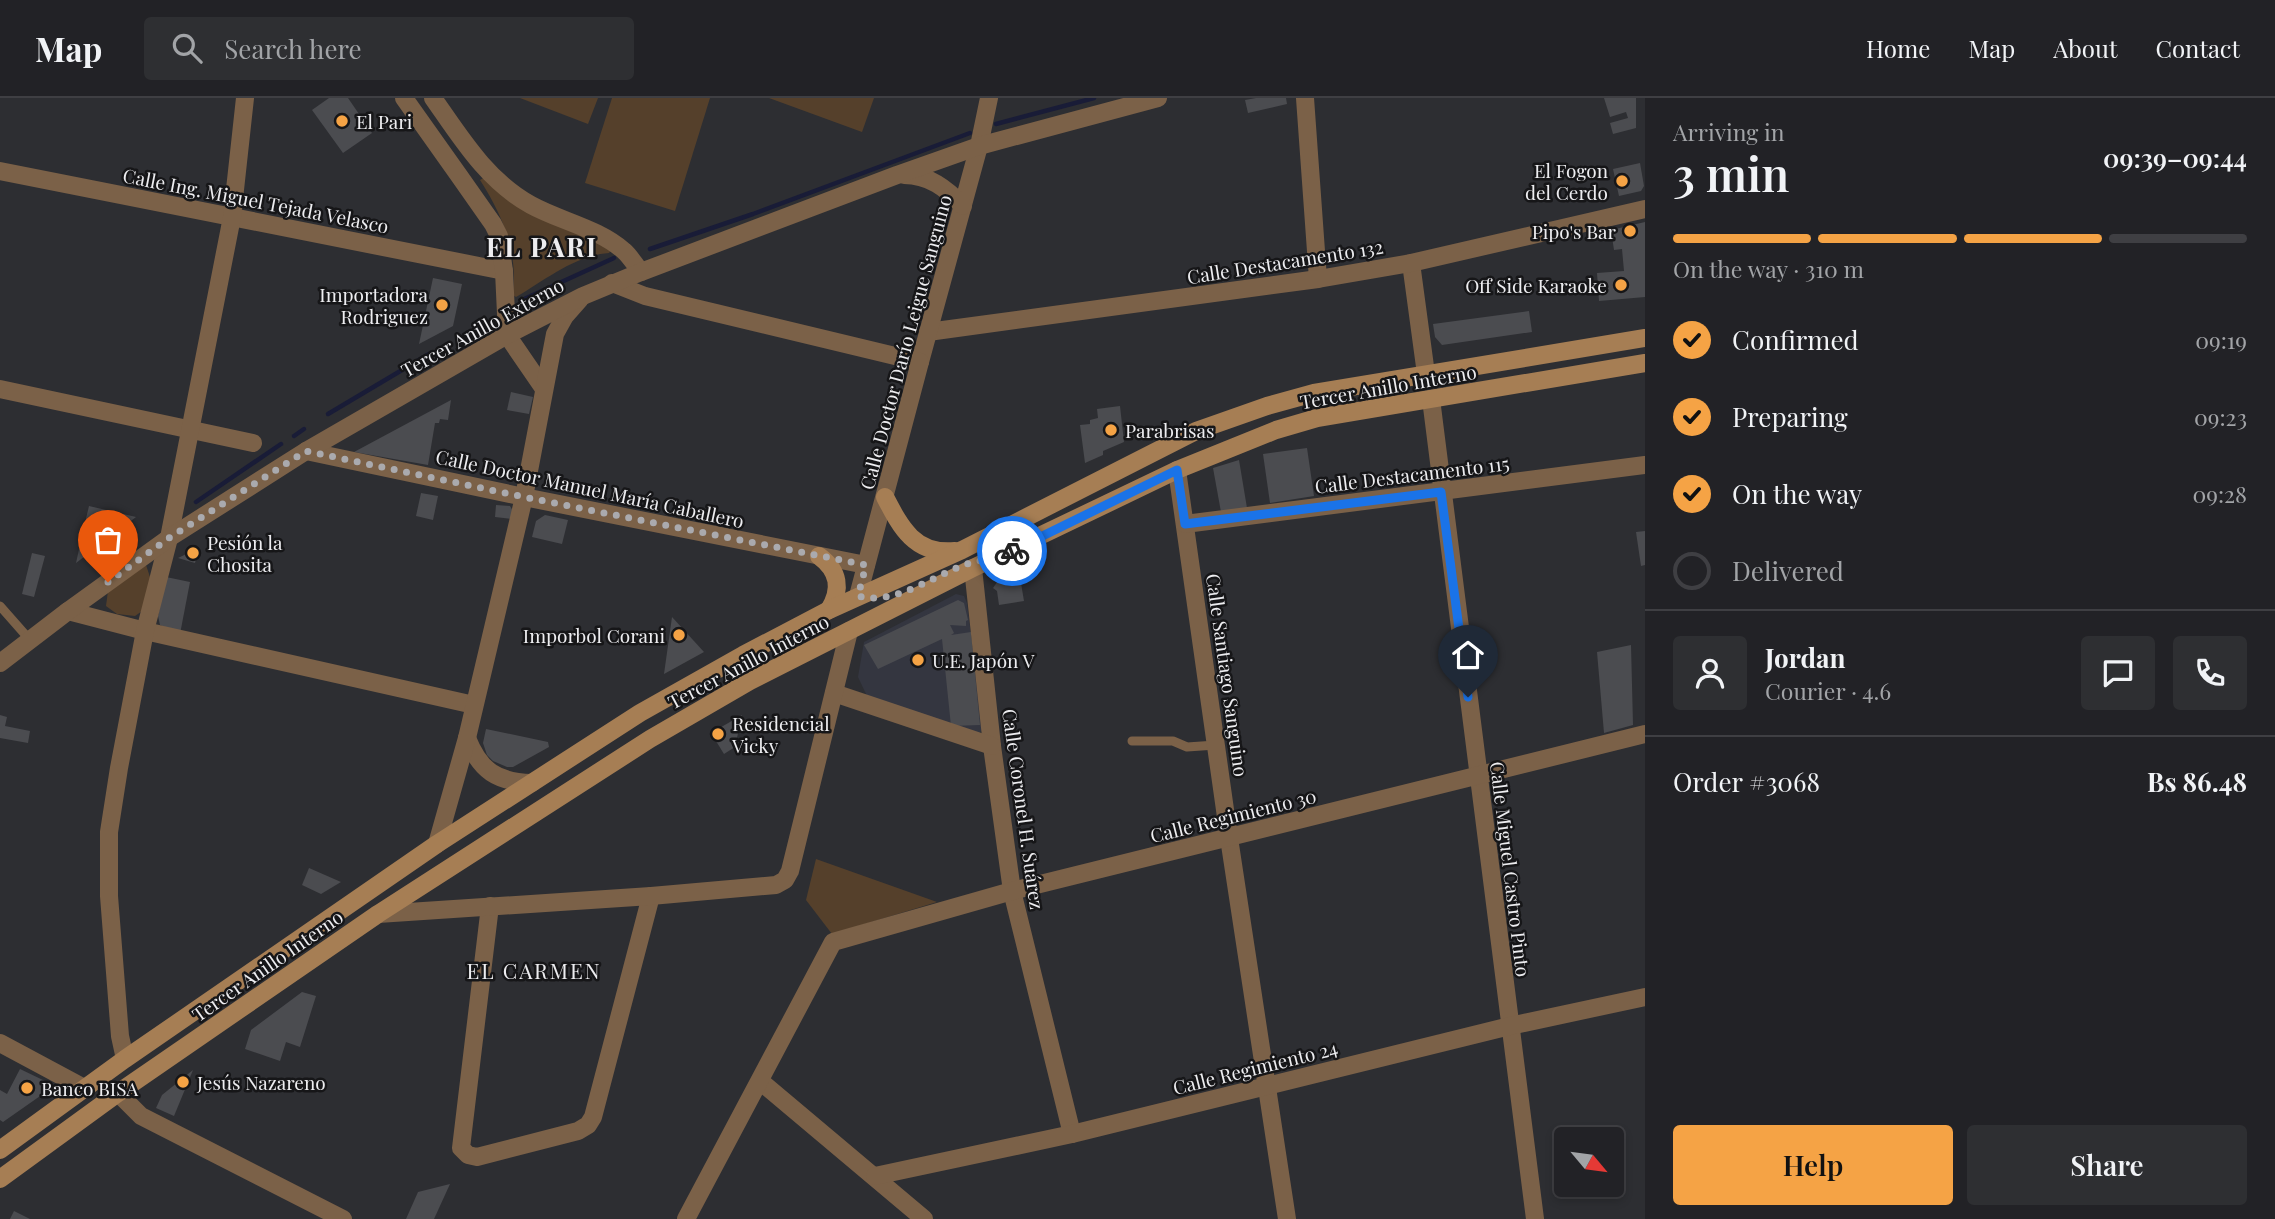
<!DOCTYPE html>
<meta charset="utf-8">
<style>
:root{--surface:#222226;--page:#2e2f32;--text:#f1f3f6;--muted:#a2a4a7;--line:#3f3f43;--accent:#f5a345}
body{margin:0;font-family:"Playfair Display",serif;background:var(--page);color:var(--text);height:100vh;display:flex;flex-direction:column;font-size:26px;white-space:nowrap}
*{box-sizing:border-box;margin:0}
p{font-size:23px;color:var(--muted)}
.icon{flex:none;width:38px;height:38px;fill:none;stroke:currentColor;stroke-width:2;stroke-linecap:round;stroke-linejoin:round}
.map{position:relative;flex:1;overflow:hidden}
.sheet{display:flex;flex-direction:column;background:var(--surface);width:630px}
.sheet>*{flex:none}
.needle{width:46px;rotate:119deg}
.buttons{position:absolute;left:1554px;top:1029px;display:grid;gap:14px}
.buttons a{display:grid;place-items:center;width:70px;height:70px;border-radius:7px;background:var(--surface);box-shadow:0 4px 10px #0003,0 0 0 2px var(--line);font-size:35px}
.pin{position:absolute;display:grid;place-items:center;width:60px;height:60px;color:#fff;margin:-72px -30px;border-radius:50% 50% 50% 0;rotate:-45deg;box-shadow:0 0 7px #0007}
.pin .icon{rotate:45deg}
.courier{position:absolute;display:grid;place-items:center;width:70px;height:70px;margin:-35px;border:5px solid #1a73e8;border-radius:50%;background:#fff;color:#222;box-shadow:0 2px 9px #0007}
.summary em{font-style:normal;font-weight:600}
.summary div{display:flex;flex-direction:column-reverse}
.summary{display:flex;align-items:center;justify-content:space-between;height:119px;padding:0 28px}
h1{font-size:46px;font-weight:600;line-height:52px}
.bar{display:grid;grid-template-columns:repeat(4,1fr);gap:10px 7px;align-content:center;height:84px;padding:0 28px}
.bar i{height:9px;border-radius:5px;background:var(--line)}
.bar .active{background:var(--accent)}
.bar p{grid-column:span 4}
.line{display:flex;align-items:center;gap:18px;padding:0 28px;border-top:2px solid var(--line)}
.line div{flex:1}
.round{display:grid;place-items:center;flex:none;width:74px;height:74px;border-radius:7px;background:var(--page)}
ol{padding:0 28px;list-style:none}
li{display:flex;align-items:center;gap:21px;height:77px}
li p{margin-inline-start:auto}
li .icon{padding:7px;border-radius:50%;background:var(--accent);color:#111;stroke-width:4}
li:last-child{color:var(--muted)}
li i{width:38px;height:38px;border:4px solid var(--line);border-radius:50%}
.button{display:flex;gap:14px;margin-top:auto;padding:14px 28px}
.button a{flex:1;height:80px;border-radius:7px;background:var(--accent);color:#111;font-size:28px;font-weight:600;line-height:80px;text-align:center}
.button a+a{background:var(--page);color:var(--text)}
header{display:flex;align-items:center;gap:42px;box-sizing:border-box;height:98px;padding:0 35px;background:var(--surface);border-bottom:2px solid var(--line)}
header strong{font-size:33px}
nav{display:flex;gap:38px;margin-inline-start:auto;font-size:24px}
.search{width:490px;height:63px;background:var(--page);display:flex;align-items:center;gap:18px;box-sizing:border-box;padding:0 24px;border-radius:7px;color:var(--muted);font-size:26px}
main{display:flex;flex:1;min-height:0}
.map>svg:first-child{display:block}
</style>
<header>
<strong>Map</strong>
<div class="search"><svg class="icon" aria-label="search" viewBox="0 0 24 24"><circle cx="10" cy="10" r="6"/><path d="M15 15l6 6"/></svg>Search here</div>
<nav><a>Home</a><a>Map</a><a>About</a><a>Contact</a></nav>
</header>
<main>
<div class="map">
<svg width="1645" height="1121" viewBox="0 0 1645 1121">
<rect width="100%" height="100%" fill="#2d2e32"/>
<!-- built -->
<path fill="#343640" d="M956,496l8,2 3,7 15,121v6l-4,5 -111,-39 -9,-19 6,-35z"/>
<!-- green -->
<g fill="#55402b">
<path d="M520,0h78l-10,26z"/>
<path d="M612,0h98l-35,113 -90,-28z"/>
<path d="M769,0h105l-12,34z"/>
<path d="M485,79l108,63 18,10 -2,3c-34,2 -65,28 -93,44l-3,-2c5,-43 -10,-79 -33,-115z"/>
<path d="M146,467l5,15 -6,29 -10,7 -18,-2 -11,-8 2,-15z"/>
<path d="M816,761l121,43 -105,32 -26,-34z"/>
</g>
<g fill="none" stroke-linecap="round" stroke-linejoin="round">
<!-- stream -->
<g stroke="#191c37" stroke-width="4.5">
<path d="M996,26l98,-26"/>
<path d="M650,151l103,-35 217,-81"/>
<path d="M522,202l92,-42"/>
<path d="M328,316l101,-60"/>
<path d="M294,338l10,-7"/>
<path d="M196,404l85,-58"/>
</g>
</g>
<!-- building -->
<g fill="#4b4c50">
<path d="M329,0h19l24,35 -29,20 -31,-43z"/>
<path d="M1256,0h30l1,6 -39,9 -3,-13z"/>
<path d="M1604,0h32v30l-23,6 -3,-11 18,-5 -2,-6 -16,5z"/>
<path d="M1640,65l4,23 -3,5 -22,5 -6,-27z"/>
<path d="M1645,124v75l-46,4 -2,-28 27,-2 -2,-22 -8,1 -3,-20z"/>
<path d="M433,180l29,6 -9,42 -34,18z"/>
<path d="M1529,213l3,21 -90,13 -7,-8 -2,-13z"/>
<path d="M511,294l22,5 -4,17 -22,-4z"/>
<path d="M451,302l-3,20 -8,-1 -1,4h-4l-7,42 -74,-13z"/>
<path d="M1120,308l4,36 -21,9v4l-18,8 -5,-38 10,-1v-4l8,-2 -1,-9z"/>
<path d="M1307,350l7,48 -44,7 -7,-49z"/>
<path d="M1239,362l8,48 -26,4 -8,-44z"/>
<path d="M421,395l17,3 -5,24 -17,-4z"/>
<path d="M496,407l14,1 3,5 -1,8 -17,-2z"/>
<path d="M89,408l47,11 -60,46 8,-36z"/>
<path d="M545,417l23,5 -6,24 -30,-7 4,-16z"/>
<path d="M1645,433v34l-4,1 -5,-34z"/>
<path d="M199,450l-4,15 -17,-5z"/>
<path d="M32,455l13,3 -11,41 -12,-3z"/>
<path d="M166,479l24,5 -10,52 -20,-9 -2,-9z"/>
<path d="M1020,479l4,24 -25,4 -2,-14 -4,-3 7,-10 3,2z"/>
<path d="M958,502l6,3 4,17 -2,1v5l-16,-1 4,8 -3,2 20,-3 9,93 -29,1 -9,-87 -64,30 -14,-24z"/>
<path d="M672,519l32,35 -40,22z"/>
<path d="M1631,547l2,80 -29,8 -7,-81z"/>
<path d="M0,617l7,2 -2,9 25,5 -2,12 -28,-5z"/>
<path d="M742,617l-7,32 -11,7 -13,-21z"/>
<path d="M486,631l62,13 1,5 -36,20h-6l-14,-6 -6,-6 -4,-12z"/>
<path d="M309,770l32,14 -20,12 -19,-9z"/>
<path d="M302,894l14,4 -16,51 -14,-5 -6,19 -35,-12 6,-19z"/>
<path d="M20,971l25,12 -2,13 -40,28 -3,-2v-30l7,4z"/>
<path d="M193,972l-19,46 -18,-8 6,-13z"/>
<path d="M450,1086l-16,35h-28l12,-27z"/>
<path d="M14,1113l16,8h-20z"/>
</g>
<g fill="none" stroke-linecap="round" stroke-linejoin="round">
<!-- service -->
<g stroke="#7b6148" stroke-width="9">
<path d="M0,508l30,34"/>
<path d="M1132,643h41l14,6 29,-2"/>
</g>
<!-- minor -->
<g stroke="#7b6148" stroke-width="18">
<path d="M1305,0l13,181"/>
<path d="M0,73l504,100"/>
<path d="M1411,165l15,111"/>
<path d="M928,234l390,-53 93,-16 234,-54"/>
<path d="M507,237l37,54"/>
<path d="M920,264l59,-216 10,-48"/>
<path d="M0,291l253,54"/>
<path d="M1431,301l104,820"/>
<path d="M306,353l218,46 342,68"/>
<path d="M1177,372l52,368 58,381"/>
<path d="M1185,426l460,-59"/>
<path d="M973,470l19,178 20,145 60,243"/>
<path d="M68,513l77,20 329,74"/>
<path d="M834,595l158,53"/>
<path d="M467,640c13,33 30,44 65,45"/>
<path d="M437,746l30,-106 57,-241 31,-163 10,-18 15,-17"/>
<path d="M490,808l-29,242 7,7 9,2 101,-26 10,-6 5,-8 58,-221"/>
<path d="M378,816l273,-18 125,-11 9,-5 5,-9 59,-240"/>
<path d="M0,945l84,45"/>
<path d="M125,961l-5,-23 -11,-140v-64l10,-64 26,-137 24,-93 63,-321 13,-119"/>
<path d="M760,983l164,138"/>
<path d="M118,995l23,23 202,103"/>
<path d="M875,1078l197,-42 438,-108 135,-29"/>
<path d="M686,1121l147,-277 179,-51 633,-157"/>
</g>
<!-- tertiary -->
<g stroke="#7b6148" stroke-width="18">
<path d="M404,0l56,79 33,47 6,12 5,35 3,64"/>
<path d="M433,0c28,40 54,83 98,107 29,16 67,23 93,46 6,5 11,14 17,21"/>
<path d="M904,77c25,0 42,13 59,31"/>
<path d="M612,185l33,13 275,66 -62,234"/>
<path d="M0,565l68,-52 101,-73 137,-87 201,-116 76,-39 58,-24 256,-97 82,-29 179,-48"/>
</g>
<!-- secondary -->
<g stroke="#a67e54" stroke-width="18">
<path d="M885,399c16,31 30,58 70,54"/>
<path d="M819,458c20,15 23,33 10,54"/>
<path d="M0,1052l125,-91 312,-215 203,-131 103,-58 86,-45 133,-60 234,-119 71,-25 47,-13 331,-55"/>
<path d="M0,1081l118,-86 260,-179 272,-175 100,-58 223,-113 204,-98 99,-40 41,-12 328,-55"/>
</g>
</g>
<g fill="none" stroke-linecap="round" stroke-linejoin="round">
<!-- done -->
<path stroke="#aaaaae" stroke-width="7" stroke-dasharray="0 12.6" d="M108,484l61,-44 137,-87 218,46 342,68 -8,31c39,10 76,-22 112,-33 16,-4 27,-5 42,-12"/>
<!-- route -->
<path stroke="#1a73e8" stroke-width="9" d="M1012,453l165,-81 8,54 256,-32 27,205"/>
</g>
<!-- markers -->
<g fill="#f5a345" stroke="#161618" stroke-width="2.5">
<circle cx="342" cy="23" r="7"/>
<circle cx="1622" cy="83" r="7"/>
<circle cx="1630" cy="133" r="7"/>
<circle cx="1621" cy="187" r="7"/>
<circle cx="442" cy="207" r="7"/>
<circle cx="1111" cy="332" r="7"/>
<circle cx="193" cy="455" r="7"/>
<circle cx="679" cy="537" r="7"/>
<circle cx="918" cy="562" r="7"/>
<circle cx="718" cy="636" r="7"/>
<circle cx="183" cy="984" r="7"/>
<circle cx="27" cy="990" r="7"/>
</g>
<g text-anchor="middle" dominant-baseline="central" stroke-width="5" stroke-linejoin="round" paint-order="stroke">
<!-- poi labels -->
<g font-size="19" fill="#ededf0" stroke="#161618" text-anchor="start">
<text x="356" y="23">El Pari</text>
<text x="1608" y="72" text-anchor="end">El Fogon<tspan x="1608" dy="22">del Cerdo</tspan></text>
<text x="1616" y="133" text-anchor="end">Pipo's Bar</text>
<text x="1607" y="187" text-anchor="end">Off Side Karaoke</text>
<text x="428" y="196" text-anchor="end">Importadora<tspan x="428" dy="22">Rodriguez</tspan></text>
<text x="1125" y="332">Parabrisas</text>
<text x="207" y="444">Pesión la<tspan x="207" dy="22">Chosita</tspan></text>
<text x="665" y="537" text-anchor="end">Imporbol Corani</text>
<text x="932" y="562">U.E. Japón V</text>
<text x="732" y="625">Residencial<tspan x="732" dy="22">Vicky</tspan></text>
<text x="197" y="984">Jesús Nazareno</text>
<text x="41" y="990">Banco BISA</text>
</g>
<!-- street labels -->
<g font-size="19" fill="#ededf0" stroke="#161618">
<text transform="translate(256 102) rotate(11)">Calle Ing. Miguel Tejada Velasco</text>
<text transform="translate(1285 163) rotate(-9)">Calle Destacamento 132</text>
<text transform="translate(482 229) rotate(-29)">Tercer Anillo Externo</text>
<text transform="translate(905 244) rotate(-75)">Calle Doctor Darío Leigue Sanguino</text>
<text transform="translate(1388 288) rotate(-10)">Tercer Anillo Interno</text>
<text transform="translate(1412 376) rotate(-7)">Calle Destacamento 115</text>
<text transform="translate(590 390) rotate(12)">Calle Doctor Manuel María Caballero</text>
<text transform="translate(748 563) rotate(-28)">Tercer Anillo Interno</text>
<text transform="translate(1228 577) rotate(82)">Calle Santiago Sanguino</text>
<text transform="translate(1024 711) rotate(82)">Calle Coronel H. Suárez</text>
<text transform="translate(1233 717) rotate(-14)">Calle Regimiento 30</text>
<text transform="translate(1511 771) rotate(83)">Calle Miguel Castro Pinto</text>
<text transform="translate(267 867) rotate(-35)">Tercer Anillo Interno</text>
<text transform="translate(1255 969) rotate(-14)">Calle Regimiento 24</text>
</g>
<!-- neighbourhood labels -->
<g font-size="21" letter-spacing="2" fill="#ededf0" stroke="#161618">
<text x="534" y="872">EL CARMEN</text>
</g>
<!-- district labels -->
<g font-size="26" font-weight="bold" letter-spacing="2" fill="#ededf0" stroke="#161618">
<text x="542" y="148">EL PARI</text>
</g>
</g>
</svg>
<div class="buttons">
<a><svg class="needle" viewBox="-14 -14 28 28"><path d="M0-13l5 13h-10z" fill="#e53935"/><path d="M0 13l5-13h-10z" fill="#a2a4a7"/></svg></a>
</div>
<div class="pin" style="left:108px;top:484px;background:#ea580c"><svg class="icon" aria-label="bag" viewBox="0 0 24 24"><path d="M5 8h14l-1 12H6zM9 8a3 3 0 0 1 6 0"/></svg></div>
<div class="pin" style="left:1468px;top:599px;background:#1f2937"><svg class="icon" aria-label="home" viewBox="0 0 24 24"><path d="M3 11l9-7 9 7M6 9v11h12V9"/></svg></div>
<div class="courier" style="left:1012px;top:453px"><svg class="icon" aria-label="bike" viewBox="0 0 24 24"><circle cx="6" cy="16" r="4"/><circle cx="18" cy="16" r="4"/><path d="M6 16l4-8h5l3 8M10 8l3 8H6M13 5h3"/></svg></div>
</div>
<section class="sheet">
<div class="summary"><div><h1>3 min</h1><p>Arriving in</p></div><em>09:39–09:44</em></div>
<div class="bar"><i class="active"></i><i class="active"></i><i class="active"></i><i></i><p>On the way · 310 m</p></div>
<ol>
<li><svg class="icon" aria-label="check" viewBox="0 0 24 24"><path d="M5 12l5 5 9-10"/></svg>Confirmed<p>09:19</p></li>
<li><svg class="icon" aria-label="check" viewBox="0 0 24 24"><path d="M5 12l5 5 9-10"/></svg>Preparing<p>09:23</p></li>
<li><svg class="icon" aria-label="check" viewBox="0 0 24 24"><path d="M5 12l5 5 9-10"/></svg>On the way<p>09:28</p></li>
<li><i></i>Delivered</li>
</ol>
<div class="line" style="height:126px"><a class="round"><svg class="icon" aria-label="person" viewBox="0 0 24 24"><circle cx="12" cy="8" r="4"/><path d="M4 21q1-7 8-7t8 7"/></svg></a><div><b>Jordan</b><p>Courier · 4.6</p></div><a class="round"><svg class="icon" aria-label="chat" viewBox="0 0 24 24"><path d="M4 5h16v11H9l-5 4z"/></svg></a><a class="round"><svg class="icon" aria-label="phone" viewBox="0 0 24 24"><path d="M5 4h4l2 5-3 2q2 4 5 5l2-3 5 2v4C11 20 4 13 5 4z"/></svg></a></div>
<div class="line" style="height:91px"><div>Order #3068</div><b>Bs 86.48</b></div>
<div class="button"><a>Help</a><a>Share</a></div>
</section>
</main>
